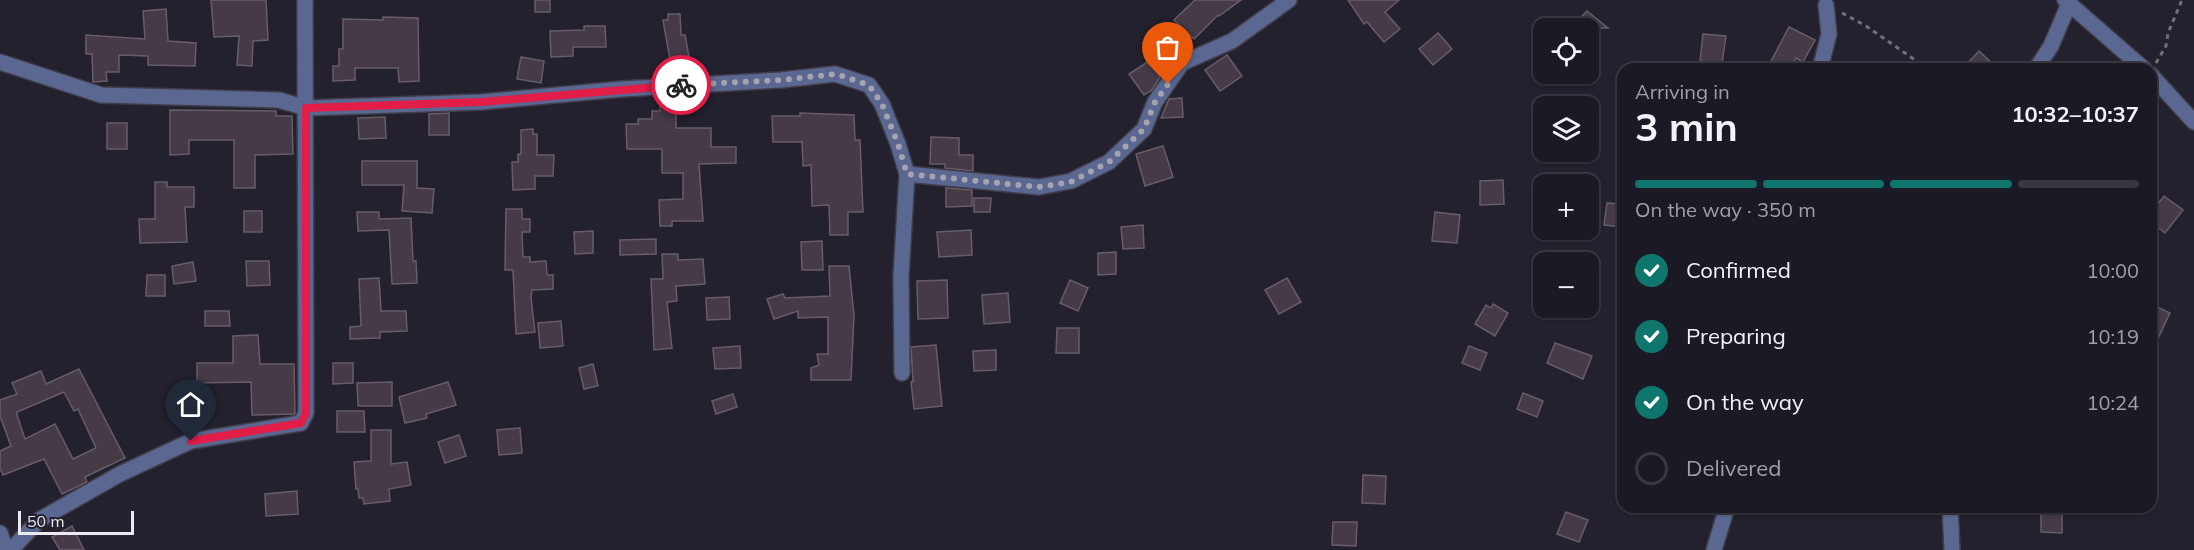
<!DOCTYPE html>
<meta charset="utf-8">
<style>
:root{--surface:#1b1923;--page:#24222b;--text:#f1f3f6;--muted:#a0a0a6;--line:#393841;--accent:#0f766e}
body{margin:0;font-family:Mulish,sans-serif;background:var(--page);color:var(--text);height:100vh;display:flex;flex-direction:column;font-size:22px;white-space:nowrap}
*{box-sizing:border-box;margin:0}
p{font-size:20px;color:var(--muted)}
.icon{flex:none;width:33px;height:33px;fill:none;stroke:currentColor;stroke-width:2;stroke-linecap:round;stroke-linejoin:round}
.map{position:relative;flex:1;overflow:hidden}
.sheet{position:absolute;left:1617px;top:63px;width:540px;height:450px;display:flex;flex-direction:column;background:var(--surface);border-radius:18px;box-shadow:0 2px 4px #0004,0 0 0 2px var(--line)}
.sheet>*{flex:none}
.tools{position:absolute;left:1533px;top:18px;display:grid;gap:12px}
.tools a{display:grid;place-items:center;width:66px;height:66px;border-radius:12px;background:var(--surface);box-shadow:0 2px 4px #0004,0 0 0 2px var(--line);font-size:30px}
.scale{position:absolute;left:18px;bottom:15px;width:116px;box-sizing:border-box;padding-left:6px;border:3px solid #ece9f3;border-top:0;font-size:16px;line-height:21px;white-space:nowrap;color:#ece9f3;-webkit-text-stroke:4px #24212f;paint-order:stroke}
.pin{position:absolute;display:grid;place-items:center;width:51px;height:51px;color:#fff;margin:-62px -26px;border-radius:50% 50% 50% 0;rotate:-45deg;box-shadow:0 0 6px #0007}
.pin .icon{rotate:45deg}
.courier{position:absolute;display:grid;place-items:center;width:60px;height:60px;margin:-30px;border:4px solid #e11d48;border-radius:50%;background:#fff;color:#222;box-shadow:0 2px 8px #0007}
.overview em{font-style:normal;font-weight:700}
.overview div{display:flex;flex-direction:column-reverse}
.overview{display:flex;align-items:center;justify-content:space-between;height:102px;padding:0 18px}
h1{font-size:39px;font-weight:700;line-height:45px}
.bar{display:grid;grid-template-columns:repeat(4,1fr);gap:9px 6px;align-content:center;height:72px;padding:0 18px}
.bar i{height:8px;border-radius:4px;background:var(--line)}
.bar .selected{background:var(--accent)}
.bar p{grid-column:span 4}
ol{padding:0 18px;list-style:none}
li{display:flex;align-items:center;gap:18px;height:66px}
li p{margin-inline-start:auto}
li .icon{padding:6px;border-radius:50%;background:var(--accent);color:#fff;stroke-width:4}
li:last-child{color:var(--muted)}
li i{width:33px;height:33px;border:3px solid var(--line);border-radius:50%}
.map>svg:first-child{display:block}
</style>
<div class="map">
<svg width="2194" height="550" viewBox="0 0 2194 550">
<rect width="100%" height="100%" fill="#24212f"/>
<!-- building -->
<g fill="#463a47" stroke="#685c69" stroke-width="1.5" fill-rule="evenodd">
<path d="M211,0h55l2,40 -15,1 -1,25 -15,-1 2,-29 -25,1z"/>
<rect x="535" y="0" width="15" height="12"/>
<path d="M1195,0h46l-22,16 -1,-1 -24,24 -20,-19z"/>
<path d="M1348,0h51l-14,12 15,17 -16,13 -17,-20 -3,2z"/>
<path d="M166,9l2,32 28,2 -1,23 -47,-1v-9l-29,-1v17h-13l1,9 -14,1 -1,-28h-6v-19l59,4 -2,-28z"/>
<path d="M1587,11l21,17h-8l-12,14v-14h-17z"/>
<path d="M668,14h12l1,21h4l4,22 -19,3 -7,-40h5z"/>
<path d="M383,17l35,1 1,63 -20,1 -1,-14h-43v12l-22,1v-15h6v-17h4v-30l40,1z"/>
<path d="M584,26h21l1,21h-33v9l-22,1 -1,-26 34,-1z"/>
<path d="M1789,27l26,13 -12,22 -7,-4 -6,11h-23z"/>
<path d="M1438,33l14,16 -19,16 -14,-16z"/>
<path d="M1703,34l23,2 -4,28 -22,-3z"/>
<path d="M1979,51l19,18h-36z"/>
<path d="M1227,55l15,21 -22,15 -15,-21z"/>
<path d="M521,57l23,4 -3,22 -24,-4z"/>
<path d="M1149,61l11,16 -8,13 -8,5 -15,-21z"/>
<path d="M1182,98l1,19 -22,1 8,-19z"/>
<path d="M660,105h16v23h35v19h25v16l-37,1 4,57h-31v5h-12l-1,-26 24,-1v-26h-21v-24h-35l-1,-25h12v-5h14v-8h8z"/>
<path d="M170,110l106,1v5h16l1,38 -38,1v33h-21v-48h-45v14l-19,1z"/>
<path d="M449,113v22h-20v-21z"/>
<path d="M800,113l54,2 1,25h5l3,72h-15v23h-18l-1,-30 -17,1 -1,-41 -8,1 -1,-24h-29l-1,-26h28z"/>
<path d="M385,117l1,21 -27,1 -1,-21z"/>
<rect x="107" y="123" width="20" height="26"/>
<path d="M533,129v5h4v21h17l-1,21h-18v13l-22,1 -1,-28h6v-8h3v-24z"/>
<path d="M931,137l28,1v17h14v16l-28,-3v-4h-15z"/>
<path d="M1163,146l10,31 -28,9 -9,-32z"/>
<path d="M362,161h55v27l17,1 -2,24 -30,-2 2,-26h-42z"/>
<path d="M1503,180l1,24 -24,1v-24z"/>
<path d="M155,182h12v5h27v20h-9l2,35 -47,1 -1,-24h16z"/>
<path d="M946,188l26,2v16l-26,1z"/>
<path d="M2164,196l19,14 -18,23 -14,-11v-9z"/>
<path d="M974,198h17l-1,14h-16z"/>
<path d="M1607,203l16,1v23l-19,-2z"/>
<path d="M506,209h16v10h8v13h-8l1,25h7v5l16,-1 1,14h6v14l-21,1 -1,8 4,34 -19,2 -3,-64h-8z"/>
<rect x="244" y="211" width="18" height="21"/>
<path d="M357,212h22v7l32,-1 2,43h3l1,22 -25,1 -3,-54 -31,1z"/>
<path d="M1435,212l25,3 -3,28 -25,-2z"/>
<path d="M1143,225l1,23 -21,1 -2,-22z"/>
<path d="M971,230l1,25 -33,2 -2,-25z"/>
<path d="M593,231v22l-18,1 -1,-22z"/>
<path d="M656,239v15l-36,1v-15z"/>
<path d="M822,241l1,29h-21l-1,-28z"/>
<path d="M1116,252v22l-18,1v-22z"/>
<path d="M662,254h16v6l25,-1 2,25 -29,2 1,15 -10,1 5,46 -18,2 -3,-71h12z"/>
<path d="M246,261h23l1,24 -23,1z"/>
<path d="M193,262l3,19 -22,3 -2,-18z"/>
<path d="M829,266h20l5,50 -3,64h-40v-12l8,-3 -2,-11h11v-37l-30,1v-7l-24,8 -7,-20 16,-5 2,4 45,-2z"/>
<path d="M147,275h18v21h-19z"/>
<path d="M379,278l2,33h25l1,20 -27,1v6l-30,1v-12l11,-1 -2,-47z"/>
<path d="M1287,278l14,24 -22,12 -14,-24z"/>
<path d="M947,280l1,38 -30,1 -1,-38z"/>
<path d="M1070,280l18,8 -10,23 -18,-8z"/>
<path d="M1008,293l2,29 -26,2 -2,-29z"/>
<path d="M729,297l1,22 -23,1 -1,-22z"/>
<path d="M1493,304l15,9 -13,23 -20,-12 11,-19 5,3z"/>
<path d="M2151,304l19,9 -19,40z"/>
<path d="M205,311h24l1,15h-25z"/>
<path d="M561,321l2,25 -23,2 -2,-25z"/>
<path d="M1057,328h22v25h-23z"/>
<path d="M258,335l2,29h34l1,50 -43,1 -1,-33 -54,1v-20h36v-27z"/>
<path d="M1555,343l37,13 -9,23 -36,-16z"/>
<path d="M936,345l6,61 -28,3 -3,-27h2l-2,-35z"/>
<path d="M740,346l1,22 -26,1 -2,-21z"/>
<path d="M1469,346l18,7 -7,17 -18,-7z"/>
<path d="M996,350v20l-22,1 -1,-20z"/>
<path d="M333,363h20v20l-20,1z"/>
<path d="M593,364l5,22 -14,3 -5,-21z"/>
<path d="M79,369l46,89 -40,19 2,5 -25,12 -18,-35 -41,16 -3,-7v-17l11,-5 -11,-30v-16l17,-6 -5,-11 29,-12 5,13zM64,392l10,19 4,-2 18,39 -23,11 -18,-35 -30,15 -8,-24v-3z"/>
<path d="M392,382v24h-34l-1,-23z"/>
<path d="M448,382l8,23 -30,9 1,4 -22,5 -6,-26z"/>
<path d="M1523,393l20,8 -6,16 -20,-8z"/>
<path d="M733,394l4,13 -21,7 -4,-13z"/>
<path d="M337,411h27l1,21h-28z"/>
<path d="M520,428l2,25 -23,2 -2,-25z"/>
<path d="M371,430h20v34l16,-2 4,23 -22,4 1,12 -26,3 -1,-6h-4l-1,-9h-2l-2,-27 17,-1z"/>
<path d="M459,435l7,21 -21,7 -7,-21z"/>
<path d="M1363,475l23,1 -1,28 -23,-1z"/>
<path d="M297,491l1,23 -32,2 -1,-22z"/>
<path d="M2041,508l21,1v24l-21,-1z"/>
<path d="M1566,512l22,8 -9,22 -22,-8z"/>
<path d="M1333,522h24l-1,24 -24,-1z"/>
<path d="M72,526l12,24h-24l-8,-13z"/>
</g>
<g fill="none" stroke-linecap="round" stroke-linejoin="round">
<!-- street casing -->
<g stroke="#403d4a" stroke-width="18">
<g id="street">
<path d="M2065,0l79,69"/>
<path d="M0,62l101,33 178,5 27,8 175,-6 141,-13 159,-9 54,-6 34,11 13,19 16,40 9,30 -6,102 1,97"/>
<path d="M1820,69l9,-35 -3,-29"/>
<path d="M2036,69l15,-23 17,-40"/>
<path d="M2151,75l43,47"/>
<path d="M907,174l132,13 32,-6 38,-19 35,-33 11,-27 27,-39 50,-22 57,-41"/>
<path d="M1950,507l2,43"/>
<path d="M0,533l6,17"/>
<path d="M11,550l28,-30 81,-46 71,-33 110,-18 5,-10 -1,-413"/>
<path d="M1714,550l13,-43"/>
</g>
</g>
<!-- path -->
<g stroke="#73707d" stroke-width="3" stroke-dasharray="4.5 4.5" stroke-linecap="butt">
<path d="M1842,13l24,13 62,43"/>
<path d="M2156,63l10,-17 2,-13 14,-33"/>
<path d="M2151,284l7,9"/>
</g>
<!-- street -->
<use href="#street" stroke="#5a6891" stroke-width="15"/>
</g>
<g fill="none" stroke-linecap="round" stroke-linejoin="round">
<!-- done -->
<path stroke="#a6a3ae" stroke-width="6" stroke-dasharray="0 10.8" d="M681,85l101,-5 54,-6 33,11 13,19 16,40 9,30 132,13 32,-5 38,-20 35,-33 11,-27 13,-18"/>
<!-- route -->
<path stroke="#e11d48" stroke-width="8" d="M191,441l110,-18 5,-10v-305l175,-6 200,-17"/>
</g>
</svg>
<div class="tools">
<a><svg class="icon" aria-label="locate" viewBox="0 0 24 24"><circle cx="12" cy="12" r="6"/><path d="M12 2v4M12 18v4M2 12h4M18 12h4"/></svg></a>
<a><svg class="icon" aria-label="layers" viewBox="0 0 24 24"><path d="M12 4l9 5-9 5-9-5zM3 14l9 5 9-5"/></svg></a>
<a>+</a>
<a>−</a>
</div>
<div class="scale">50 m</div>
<div class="pin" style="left:1168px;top:84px;background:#ea580c"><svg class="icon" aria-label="bag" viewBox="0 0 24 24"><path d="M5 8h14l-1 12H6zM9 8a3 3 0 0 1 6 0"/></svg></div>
<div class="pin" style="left:191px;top:441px;background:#1f2937"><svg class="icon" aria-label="home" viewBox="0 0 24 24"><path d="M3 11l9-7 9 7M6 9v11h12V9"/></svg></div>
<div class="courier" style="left:681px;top:85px"><svg class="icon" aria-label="bike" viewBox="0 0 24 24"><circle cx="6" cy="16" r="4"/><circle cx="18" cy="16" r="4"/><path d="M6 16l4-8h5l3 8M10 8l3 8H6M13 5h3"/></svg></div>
<section class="sheet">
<div class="overview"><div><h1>3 min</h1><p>Arriving in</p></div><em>10:32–10:37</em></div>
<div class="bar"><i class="selected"></i><i class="selected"></i><i class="selected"></i><i></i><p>On the way · 350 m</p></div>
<ol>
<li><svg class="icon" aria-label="check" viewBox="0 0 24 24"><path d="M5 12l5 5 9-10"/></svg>Confirmed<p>10:00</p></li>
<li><svg class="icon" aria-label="check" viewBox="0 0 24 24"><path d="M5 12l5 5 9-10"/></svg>Preparing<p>10:19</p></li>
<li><svg class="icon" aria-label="check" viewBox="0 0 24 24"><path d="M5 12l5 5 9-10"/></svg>On the way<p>10:24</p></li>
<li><i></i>Delivered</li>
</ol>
</section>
</div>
